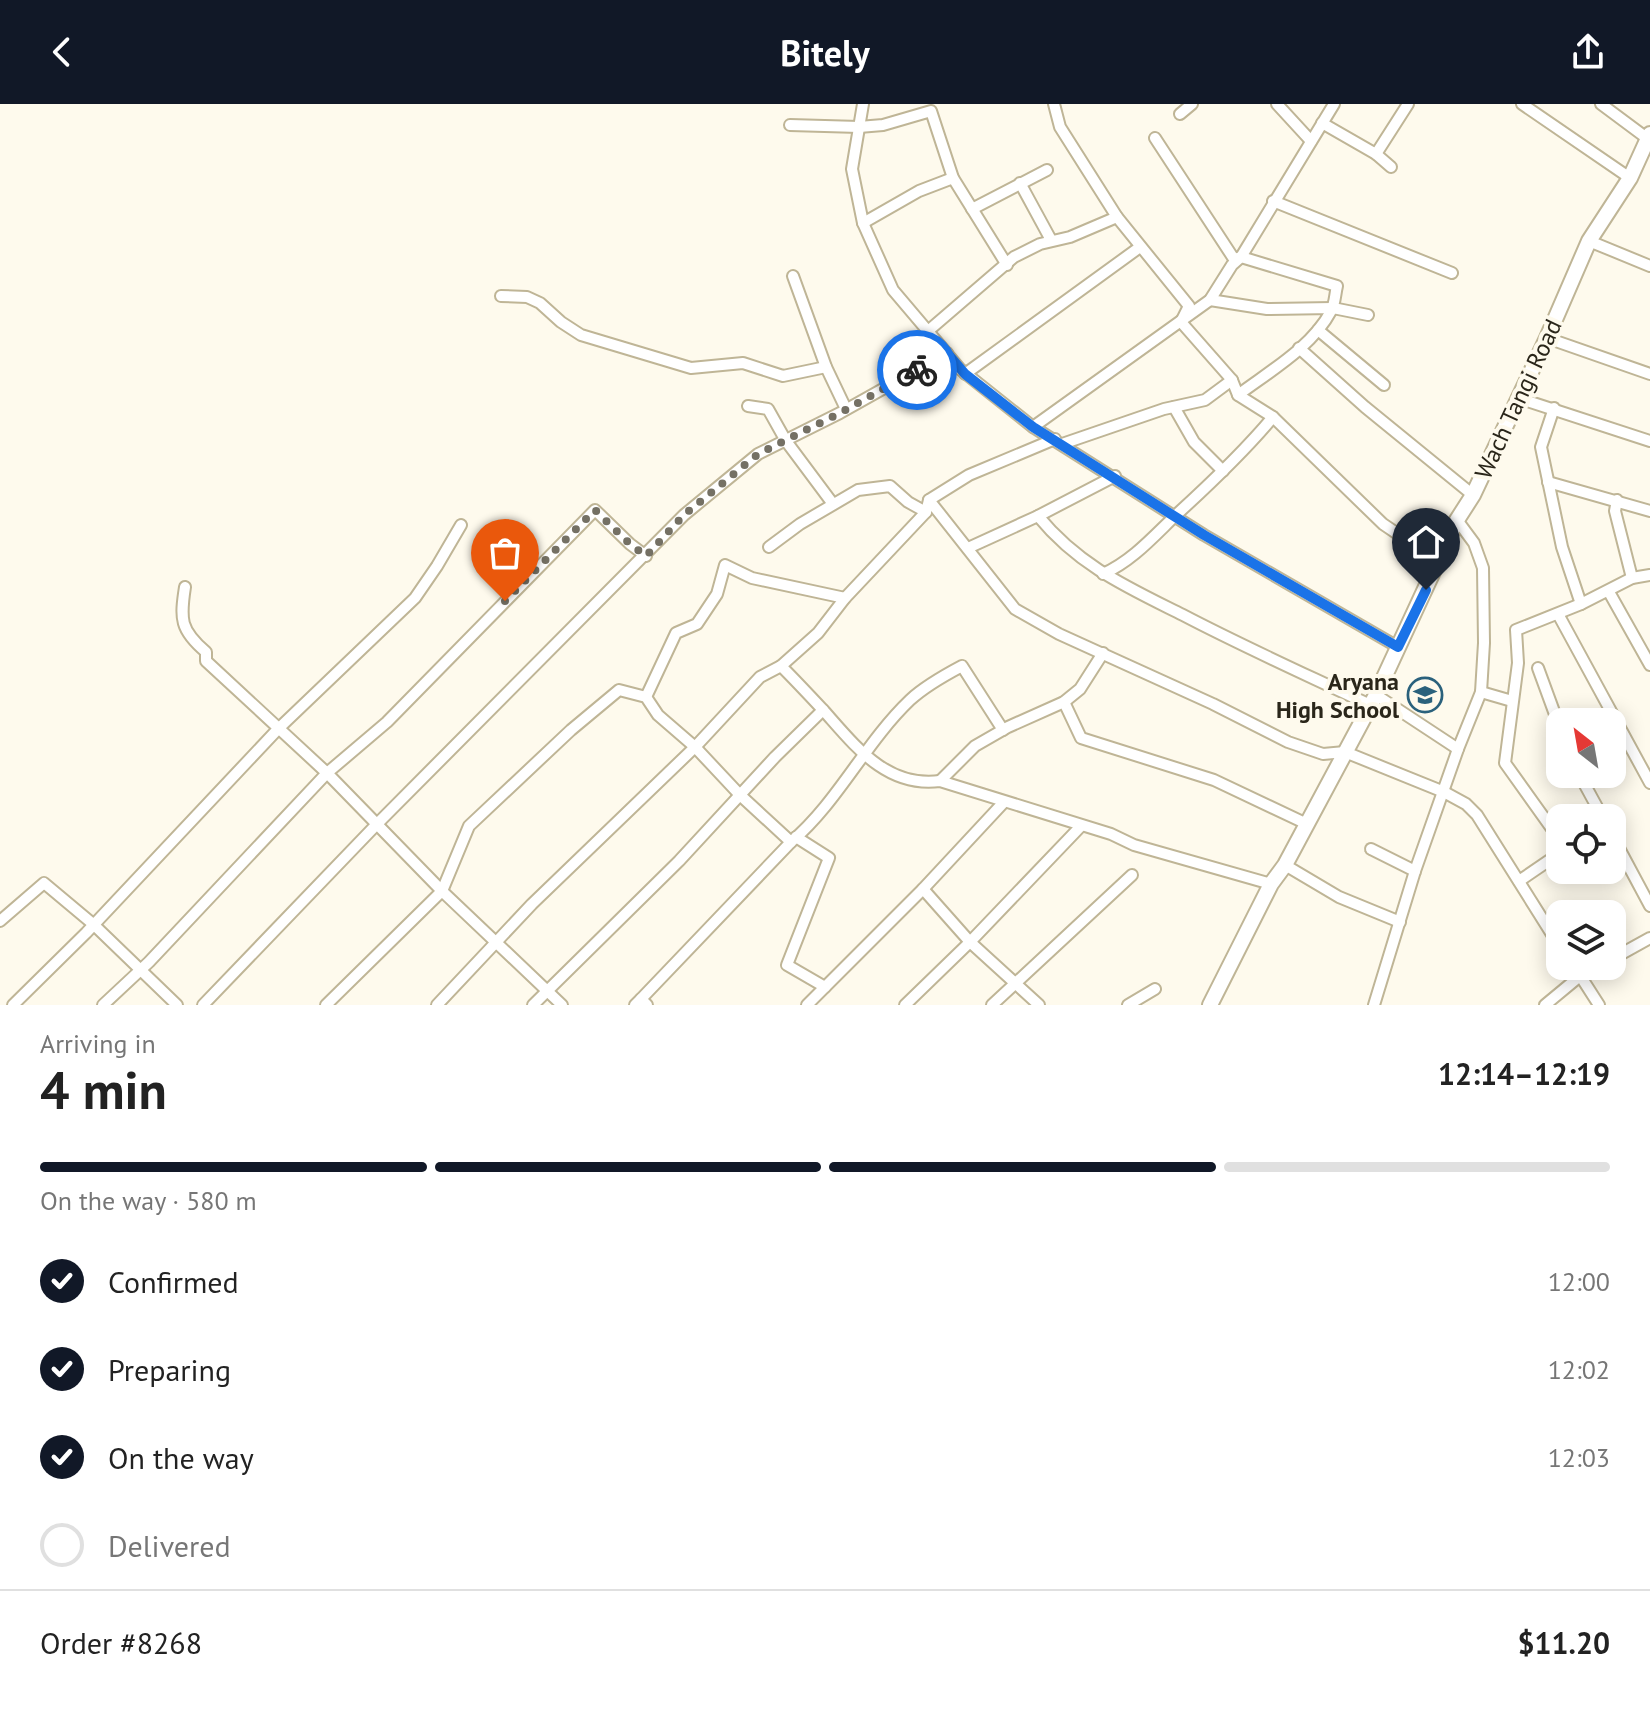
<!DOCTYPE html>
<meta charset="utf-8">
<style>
:root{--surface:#fff;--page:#f2f2f2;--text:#222;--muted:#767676;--line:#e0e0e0;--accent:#111827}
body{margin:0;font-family:"PT Sans",sans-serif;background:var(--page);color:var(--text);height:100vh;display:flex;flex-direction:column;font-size:30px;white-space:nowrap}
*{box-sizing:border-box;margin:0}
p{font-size:26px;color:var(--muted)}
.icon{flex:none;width:44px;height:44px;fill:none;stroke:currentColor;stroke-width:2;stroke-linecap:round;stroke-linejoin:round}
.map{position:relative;height:901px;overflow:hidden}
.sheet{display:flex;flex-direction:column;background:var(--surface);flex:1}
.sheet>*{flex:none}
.needle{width:52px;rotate:329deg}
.fabs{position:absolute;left:1546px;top:604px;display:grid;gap:16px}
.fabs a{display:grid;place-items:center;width:80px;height:80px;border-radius:16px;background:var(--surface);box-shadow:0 4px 20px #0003;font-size:40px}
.pin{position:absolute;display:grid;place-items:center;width:68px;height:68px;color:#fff;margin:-82px -34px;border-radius:50% 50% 50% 0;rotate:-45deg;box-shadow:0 0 8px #0007}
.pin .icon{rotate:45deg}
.courier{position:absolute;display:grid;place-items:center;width:80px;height:80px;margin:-40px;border:6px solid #1a73e8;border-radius:50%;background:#fff;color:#222;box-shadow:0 2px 10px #0007}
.headline em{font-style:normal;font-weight:800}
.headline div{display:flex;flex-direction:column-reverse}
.headline{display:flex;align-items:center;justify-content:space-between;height:136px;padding:0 40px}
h1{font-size:52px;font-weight:800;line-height:60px}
.bar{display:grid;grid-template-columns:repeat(4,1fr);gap:12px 8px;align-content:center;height:96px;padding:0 40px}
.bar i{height:10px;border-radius:6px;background:var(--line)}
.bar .current{background:var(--accent)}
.bar p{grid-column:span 4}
.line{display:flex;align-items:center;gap:20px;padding:0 40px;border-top:2px solid var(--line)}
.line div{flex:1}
ol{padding:0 40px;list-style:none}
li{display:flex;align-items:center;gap:24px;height:88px}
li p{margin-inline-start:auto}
li .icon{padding:8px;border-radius:50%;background:var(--accent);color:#fff;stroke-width:4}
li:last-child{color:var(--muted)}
li i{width:44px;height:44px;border:4px solid var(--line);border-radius:50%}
header{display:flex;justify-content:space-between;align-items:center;height:104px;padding:0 40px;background:var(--accent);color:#fff;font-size:36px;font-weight:800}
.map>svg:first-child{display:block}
</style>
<header><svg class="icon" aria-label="back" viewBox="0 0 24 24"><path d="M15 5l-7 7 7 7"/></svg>Bitely<svg class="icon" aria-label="share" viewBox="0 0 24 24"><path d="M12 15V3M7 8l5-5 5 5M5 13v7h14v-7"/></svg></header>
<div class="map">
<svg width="1650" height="901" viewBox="0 0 1650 901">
<rect width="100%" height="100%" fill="#fefaed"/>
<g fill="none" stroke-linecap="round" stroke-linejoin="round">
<!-- minor casing -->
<g stroke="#bfb596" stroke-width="14">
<g id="minor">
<path d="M863,0l-11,65 11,54 30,67 67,79 73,58 171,108 194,112"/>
<path d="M1054,0l6,23 57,90 72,89 -8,16 51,58 6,15 35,22 110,107 56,38"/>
<path d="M1277,0l34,37"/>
<path d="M1522,0l108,74"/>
<path d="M1601,0l47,35"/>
<path d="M1180,10l12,-10"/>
<path d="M1322,19l54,31 15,13"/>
<path d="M790,21l69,2 24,-2 48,-14 22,67 54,87"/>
<path d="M1155,34l79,121 7,-2 96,29c-2,8 -2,18 -6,25 -19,36 -61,60 -93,84"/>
<path d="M1376,50l32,-50"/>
<path d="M1020,79l31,57"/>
<path d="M1273,97l179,72"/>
<path d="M972,105l75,-39"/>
<path d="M863,119l56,-32 34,-13"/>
<path d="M1589,137l61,25"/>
<path d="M793,172l33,91 20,42"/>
<path d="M501,192l26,1 13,6 21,19 20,13 110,33 52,-5 40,13 43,-9"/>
<path d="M1210,196l57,9 66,-1 35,7"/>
<path d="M1318,226l66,55"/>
<path d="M928,227l86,-74 26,-13 30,-7 47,-20"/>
<path d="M1547,234l103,36"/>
<path d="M1299,244l66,59 108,88"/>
<path d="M965,270l175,-127"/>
<path d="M1518,294l132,43"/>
<path d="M748,302l20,3 18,32 47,63"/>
<path d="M1174,303l20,35 29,29"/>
<path d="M1554,304l-13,39 21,100 19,57"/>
<path d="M1033,323l177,-127 22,-35 9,-8 93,-153"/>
<path d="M1062,340l102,-35 41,-9 27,-20"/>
<path d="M1548,378l102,29"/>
<path d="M929,396l86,109 44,25 154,70 75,38 35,12 22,-2 99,40 22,12 11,11 83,132"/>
<path d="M1617,396l-2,11 17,67"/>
<path d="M1038,412c41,50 89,71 145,99 61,32 124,60 187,90"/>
<path d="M769,443l31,-23 58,-34 32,-4 18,16 18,10"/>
<path d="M968,444l70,-32 77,-40"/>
<path d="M1103,470c29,-13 50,-37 73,-59 34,-31 67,-62 97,-98"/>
<path d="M185,483c-5,32 -5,43 21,65v9l121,112 115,118 120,114"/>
<path d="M1609,488l41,73"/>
<path d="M1558,510l92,169"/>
<path d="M781,562c15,15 29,30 43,45 32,36 63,77 116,70l171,53 23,11 137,39"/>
<path d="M1538,564l22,60"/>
<path d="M1481,588l31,9"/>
<path d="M1376,591l82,54"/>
<path d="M646,593l30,-64 21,-9 20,-30 8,-29 27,13 93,20"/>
<path d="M1064,598l17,36 133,42 93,44"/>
<path d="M1579,670l24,44"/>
<path d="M940,677l35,-35 33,-19 56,-25 16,-13 23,-36"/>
<path d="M1612,731l38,71"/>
<path d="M796,733l33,21 -42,107 38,22"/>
<path d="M1560,736l-55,-77 13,-100 -2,-33 65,-26 51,-26 18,-3"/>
<path d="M1371,745l44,22"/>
<path d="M1285,761l54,32 61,25"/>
<path d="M1519,777l41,-28"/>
<path d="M923,785l47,53 69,63"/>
<path d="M0,817l44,-38 49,41 84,81"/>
<path d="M1612,855l38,-21"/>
<path d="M1574,862l25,39"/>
<path d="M641,895l150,-157c47,-40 74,-99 119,-142 14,-13 35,-25 52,-34l41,64"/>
<path d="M13,901l73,-72 192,-204 137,-131 22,-32 24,-41"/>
<path d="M103,901l46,-43 178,-189 60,-51 208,-212 35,34 16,12"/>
<path d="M203,901l174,-181 307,-309 74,-61 82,-41 107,-60"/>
<path d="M326,901l116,-114 27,-65 102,-96 48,-40 27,7 12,18 37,32 45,48 51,47"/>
<path d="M437,901l95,-101 163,-157 65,-70 21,-11 37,-33 27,-35 81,-86 3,-12 40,-25 86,-36"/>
<path d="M533,901l146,-144 96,-104 48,-47"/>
<path d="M635,901l6,-6 6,6"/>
<path d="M807,901l116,-116 81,-87"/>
<path d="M905,901l65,-63 111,-116"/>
<path d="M992,901l140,-130"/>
<path d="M1128,901l27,-16"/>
<path d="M1374,901l41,-134 43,-122 23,-57 3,-49 -1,-75 -9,-25 -17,-23"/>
<path d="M1545,901l35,-29 18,-10"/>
</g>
</g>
<!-- major casing -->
<g stroke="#bfb596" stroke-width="18">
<path id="major" d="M1210,901l61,-121 14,-19 91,-170 81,-175 16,-25 74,-157 42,-97 41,-63 20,-44"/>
</g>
<!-- minor -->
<use href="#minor" stroke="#fff" stroke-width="10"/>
<!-- major -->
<use href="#major" stroke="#fff" stroke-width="14"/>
</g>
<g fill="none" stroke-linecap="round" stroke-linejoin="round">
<!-- done -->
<path stroke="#747064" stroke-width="8" stroke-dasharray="0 14.4" d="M505,497l90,-91 35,34 16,12 38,-41 74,-61 82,-41 77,-43"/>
<!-- route -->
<path stroke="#1a73e8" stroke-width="10" d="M917,266l30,-17 18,21 68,53 171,108 194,112 28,-57"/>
</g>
<!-- icons -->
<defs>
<g id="school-ring" transform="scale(1.8)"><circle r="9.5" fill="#fefaed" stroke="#2a617c" stroke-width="1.5"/><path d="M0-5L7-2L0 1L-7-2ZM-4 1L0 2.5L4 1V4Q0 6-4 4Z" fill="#2a617c"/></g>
</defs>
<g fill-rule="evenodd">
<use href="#school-ring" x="1425" y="591"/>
</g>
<g text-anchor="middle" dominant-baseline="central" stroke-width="8" stroke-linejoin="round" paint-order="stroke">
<!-- street labels -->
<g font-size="24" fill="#2a261a" stroke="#fefaed">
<text transform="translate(1518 295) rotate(-65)">Wach Tangi Road</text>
</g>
<!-- poi labels -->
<g font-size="24" font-weight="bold" fill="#2a261a" stroke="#fefaed" text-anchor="end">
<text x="1399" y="577">Aryana<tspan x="1399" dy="28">High School</tspan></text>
</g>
</g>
</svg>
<div class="fabs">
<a><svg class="needle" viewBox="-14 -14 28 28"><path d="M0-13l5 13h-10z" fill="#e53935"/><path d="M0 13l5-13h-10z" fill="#767676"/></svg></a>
<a><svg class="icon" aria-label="locate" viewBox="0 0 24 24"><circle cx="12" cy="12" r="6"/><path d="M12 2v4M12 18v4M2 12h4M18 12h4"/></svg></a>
<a><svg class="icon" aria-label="layers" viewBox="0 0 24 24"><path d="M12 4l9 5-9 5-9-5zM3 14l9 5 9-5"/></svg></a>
</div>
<div class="pin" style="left:505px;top:497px;background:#ea580c"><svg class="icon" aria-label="bag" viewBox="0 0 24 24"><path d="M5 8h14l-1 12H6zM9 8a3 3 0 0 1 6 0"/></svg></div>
<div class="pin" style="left:1426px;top:486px;background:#1f2937"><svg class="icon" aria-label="home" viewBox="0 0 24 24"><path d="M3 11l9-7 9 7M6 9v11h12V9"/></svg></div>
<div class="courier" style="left:917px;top:266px"><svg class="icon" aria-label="bike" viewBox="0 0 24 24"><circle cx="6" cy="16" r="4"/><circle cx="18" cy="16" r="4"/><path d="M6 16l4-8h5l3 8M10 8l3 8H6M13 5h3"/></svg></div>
</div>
<section class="sheet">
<div class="headline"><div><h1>4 min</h1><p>Arriving in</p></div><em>12:14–12:19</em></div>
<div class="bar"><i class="current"></i><i class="current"></i><i class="current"></i><i></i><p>On the way · 580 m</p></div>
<ol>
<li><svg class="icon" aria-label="check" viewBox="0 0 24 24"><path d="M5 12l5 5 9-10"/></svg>Confirmed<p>12:00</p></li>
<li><svg class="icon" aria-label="check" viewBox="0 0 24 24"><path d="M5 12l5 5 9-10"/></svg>Preparing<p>12:02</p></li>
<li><svg class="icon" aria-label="check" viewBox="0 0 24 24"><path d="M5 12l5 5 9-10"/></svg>On the way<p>12:03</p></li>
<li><i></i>Delivered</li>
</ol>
<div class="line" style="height:104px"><div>Order #8268</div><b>$11.20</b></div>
</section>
